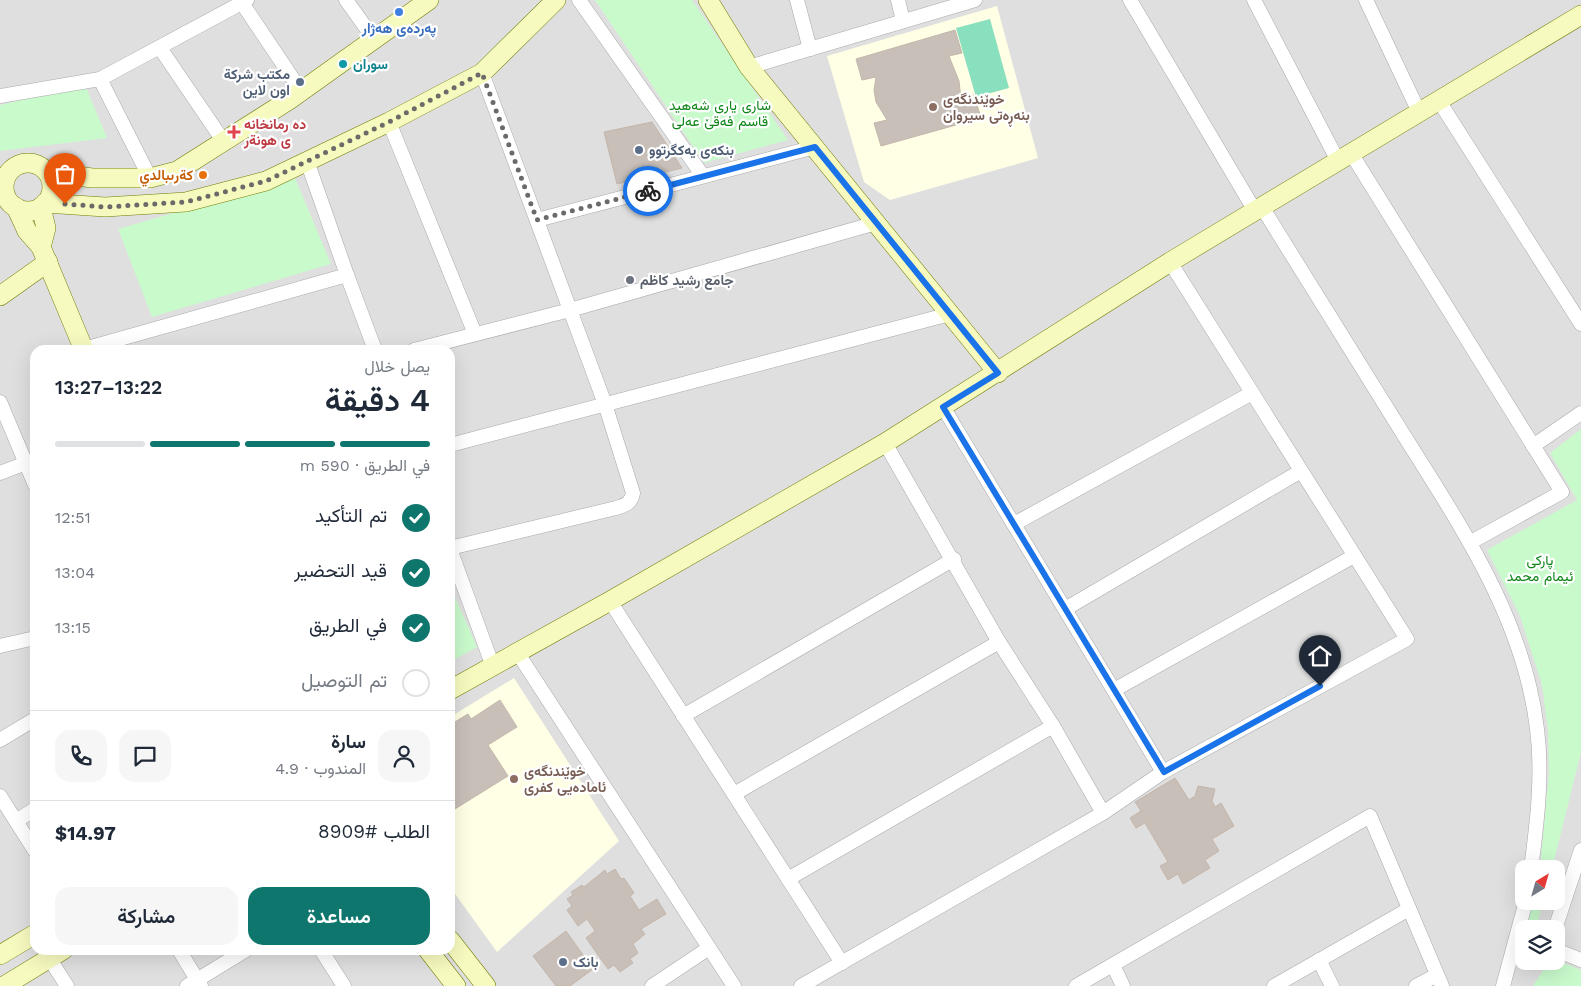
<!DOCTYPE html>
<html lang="ar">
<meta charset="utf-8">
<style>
:root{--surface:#fff;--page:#f6f6f7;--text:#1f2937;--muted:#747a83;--line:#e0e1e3;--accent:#0f766e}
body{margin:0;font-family:"Work Sans",Vazirmatn,sans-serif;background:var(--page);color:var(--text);direction:rtl;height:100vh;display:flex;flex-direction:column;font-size:19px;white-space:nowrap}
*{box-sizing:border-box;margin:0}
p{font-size:16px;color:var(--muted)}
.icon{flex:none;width:28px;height:28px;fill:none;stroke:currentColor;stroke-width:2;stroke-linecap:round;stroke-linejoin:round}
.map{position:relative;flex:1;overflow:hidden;direction:ltr}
.side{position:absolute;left:30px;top:345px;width:425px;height:610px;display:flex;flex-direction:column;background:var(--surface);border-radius:15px;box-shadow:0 5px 20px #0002;direction:rtl}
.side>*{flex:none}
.needle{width:32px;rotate:37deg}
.tools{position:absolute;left:1515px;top:860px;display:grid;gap:10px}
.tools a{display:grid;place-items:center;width:50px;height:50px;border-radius:10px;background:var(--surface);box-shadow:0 5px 20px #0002;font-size:25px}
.pin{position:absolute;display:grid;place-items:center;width:42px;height:42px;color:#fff;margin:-51px -21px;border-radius:50% 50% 50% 0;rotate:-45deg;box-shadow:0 0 5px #0007}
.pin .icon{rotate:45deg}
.courier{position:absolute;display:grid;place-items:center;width:50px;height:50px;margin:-25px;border:4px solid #1a73e8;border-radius:50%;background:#fff;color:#222;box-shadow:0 1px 6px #0007}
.overview em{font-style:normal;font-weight:600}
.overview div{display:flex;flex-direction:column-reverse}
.overview{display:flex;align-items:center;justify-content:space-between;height:85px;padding:0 25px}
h1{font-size:32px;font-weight:600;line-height:38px}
.bar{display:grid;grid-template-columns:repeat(4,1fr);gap:8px 5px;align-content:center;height:60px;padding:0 25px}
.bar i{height:6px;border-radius:4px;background:var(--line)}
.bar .current{background:var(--accent)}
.bar p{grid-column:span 4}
.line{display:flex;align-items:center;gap:12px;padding:0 25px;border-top:1px solid var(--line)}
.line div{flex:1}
.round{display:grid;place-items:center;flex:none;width:52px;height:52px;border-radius:15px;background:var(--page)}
ol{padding:0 25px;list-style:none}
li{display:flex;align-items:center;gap:15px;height:55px}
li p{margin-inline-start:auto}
li .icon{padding:5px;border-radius:50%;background:var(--accent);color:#fff;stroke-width:4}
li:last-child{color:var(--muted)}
li i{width:28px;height:28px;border:2px solid var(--line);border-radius:50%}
.button{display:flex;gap:10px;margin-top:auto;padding:10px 25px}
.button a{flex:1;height:58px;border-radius:15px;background:var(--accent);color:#fff;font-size:20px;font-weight:600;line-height:58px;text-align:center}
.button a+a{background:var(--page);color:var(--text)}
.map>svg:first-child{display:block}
</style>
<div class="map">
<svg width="1581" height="986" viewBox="0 0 1581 986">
<rect width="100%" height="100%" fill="#f2efe9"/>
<!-- residential -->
<path fill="#e0dfdf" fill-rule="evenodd" d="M0,0h1581v986h-1581zM35,350h415v600h-415zM1524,869h32v32h-32zM1524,929h32v32h-32z"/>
<!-- education -->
<g fill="#ffffe5">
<path d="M997,6l41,152 -148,42 -26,-18 -37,-126z"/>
<path d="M514,678l105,163 -122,111 -47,-65v-170z"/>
</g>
<!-- park -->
<g fill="#c8facc">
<path d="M595,0h97l96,140 -84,23z"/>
<path d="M85,85l22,53 -107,13v-46z"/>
<path d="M295,178l36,86 -179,53 -34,-88z"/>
<path d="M1581,429v323l-29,117h-12l9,-96 -1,-43 -6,-45 -22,-69 -33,-66 90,-50 -27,-47z"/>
<path d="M450,586l27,61 -27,15z"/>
<path d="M1533,901h10l-7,28 -9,-1z"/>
<path d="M1556,960l25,10v16h-48l16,-25z"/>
</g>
<!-- pitch -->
<path fill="#88e0be" d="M990,19l19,69 -33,9 -20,-69z"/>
<!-- building -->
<g fill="#c7bfb8" stroke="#c4b6ab">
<path d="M955,30l7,23 -13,3 10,25 2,18 13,-4 7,23 -100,28 -7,-23 13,-3 -11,-18 -2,-12 2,-13 -14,3 -6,-21z"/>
<path d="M652,122l30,46 -65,16 -13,-52z"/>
<path d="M500,700l17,27 -29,18 20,31 -58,36v-87l18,-11 3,5z"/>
<path d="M1175,778l14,22 6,-4 3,-10 17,3 -3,12 3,6 6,-4 13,23 -22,13 7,12 -14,9 5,8 -27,16 -5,-10 -10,6 -8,-14 8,-4 -23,-39 -9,5 -6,-10 11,-7 -6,-9z"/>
<path d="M615,869l6,10 3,-1 10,15 -4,3 9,14 18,-11 9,15 -25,15 4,5 -12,10 5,9 -8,6 3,4 -13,9 -6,-7 -6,4 -22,-31 9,-7 -8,-12 -9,7 -11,-16 5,-4 -5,-7 6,-4 -2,-3 11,-7 2,2 21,-17 2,4z"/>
<path d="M566,931l27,38 -23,17h-14l-23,-30z"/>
</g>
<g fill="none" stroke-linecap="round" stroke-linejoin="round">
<!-- street casing -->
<g stroke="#a9a9a9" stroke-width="15">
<g id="street">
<path d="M346,0l28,39"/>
<path d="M579,0l124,176"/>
<path d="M797,0l13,49"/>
<path d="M898,0l5,21"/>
<path d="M1130,0l125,211"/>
<path d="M1254,0l84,161"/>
<path d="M1366,0l53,112"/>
<path d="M242,3l59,88"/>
<path d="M160,48l64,94"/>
<path d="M749,67l226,-67"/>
<path d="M100,79l50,99"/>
<path d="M0,96l100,-17 147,-79"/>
<path d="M1439,101l142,223"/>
<path d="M389,122l86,212"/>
<path d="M1351,153l211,339 -91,50"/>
<path d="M1262,207c46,74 92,148 138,222 58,93 124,188 137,300 6,46 0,94 -6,140"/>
<path d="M537,220l278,-73"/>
<path d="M347,275l28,75"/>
<path d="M84,349l263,-74 -40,-114"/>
<path d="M414,350l156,-40 306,-87"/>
<path d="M0,402l35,83"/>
<path d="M943,407l220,365"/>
<path d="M885,443l114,199 54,84 50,87"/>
<path d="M450,445l500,-131"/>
<path d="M1533,446l48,-33"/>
<path d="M0,473l34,-13"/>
<path d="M1014,524l238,-131"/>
<path d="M450,548l166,-40c9,-3 15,-4 17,-15l-28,-89 -123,-331"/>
<path d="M450,549l42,115"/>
<path d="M610,601l232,362"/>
<path d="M1065,609l236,-138"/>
<path d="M0,646l35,-8"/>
<path d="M517,652l217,334"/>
<path d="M1114,690l240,-134"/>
<path d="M683,716l271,-157"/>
<path d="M0,740l35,-21"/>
<path d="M734,794l265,-152"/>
<path d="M0,796l35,55"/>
<path d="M16,821l19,-12"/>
<path d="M788,879l265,-153"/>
<path d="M1555,929l26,-79"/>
<path d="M44,950l23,36"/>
<path d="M179,950l22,36"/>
<path d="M321,950l23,36"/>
<path d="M1556,950l25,10"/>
<path d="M1319,960l13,26"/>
<path d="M1113,965l10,21"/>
<path d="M187,986l59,-36"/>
<path d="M652,986l57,-38"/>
<path d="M801,986l302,-173 60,-41 244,-133 -237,-377"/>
<path d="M1076,986l294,-170 72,170"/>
<path d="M1274,986l135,-77"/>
<path d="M1416,986l21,-11"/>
<path d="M1503,986l23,-85"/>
</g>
</g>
<!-- secondary casing -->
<g stroke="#707d05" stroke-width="20">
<g id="secondary">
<path d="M708,0l41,67 249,306"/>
<circle cx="28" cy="187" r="24"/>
<path d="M47,172l45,6h58l27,-7 112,-71 140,-100"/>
<path d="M45,203l60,4 81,-5 80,-21 123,-59 93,-49 74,-73"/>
<path d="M16,207l11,24 14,16 43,103"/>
<path d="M41,207l5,21 -5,19"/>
<path d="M0,296l48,-34"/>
<path d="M450,690l160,-89 275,-158 285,-181 411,-247"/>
<path d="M450,940l36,46"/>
<path d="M428,950l28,36"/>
<path d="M0,955l35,-21"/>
<path d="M4,986l59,-36"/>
</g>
</g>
<!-- street -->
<use href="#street" stroke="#fff" stroke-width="14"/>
<!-- secondary -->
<use href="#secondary" stroke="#f7fabf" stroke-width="19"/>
</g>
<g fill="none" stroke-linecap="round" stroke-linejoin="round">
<!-- done -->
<path stroke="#6b6a68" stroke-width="5" stroke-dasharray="0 9" d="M65,204l40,3 81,-5 80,-21 123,-59 93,-49 55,147 111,-29"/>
<!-- route -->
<path stroke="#1a73e8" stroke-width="6" d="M648,191l167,-44 183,226 -55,34 221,365 156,-86"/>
</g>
<!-- markers -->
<circle fill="#3f7fe0" stroke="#fff" stroke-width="2" cx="399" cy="12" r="5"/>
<circle fill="#0f9aa8" stroke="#fff" stroke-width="2" cx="343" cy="64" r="5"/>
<g fill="#5c6f8a" stroke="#fff" stroke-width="2">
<circle cx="300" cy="82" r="5"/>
<circle cx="639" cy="150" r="5"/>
<circle cx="563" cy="962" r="5"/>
</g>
<g fill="#8d6e63" stroke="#fff" stroke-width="2">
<circle cx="933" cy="107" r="5"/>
<circle cx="514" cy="779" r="5"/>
</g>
<path fill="#e0444e" stroke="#fff" stroke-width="2" d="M231.5 124.5h5v5h5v5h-5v5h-5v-5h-5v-5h5z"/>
<circle fill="#e8710a" stroke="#fff" stroke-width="2" cx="203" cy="175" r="5"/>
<circle fill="#6b7280" stroke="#fff" stroke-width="2" cx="630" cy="280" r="5"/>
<g text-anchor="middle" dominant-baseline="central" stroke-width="4.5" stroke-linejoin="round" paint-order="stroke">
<!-- shop labels -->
<g font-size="14" font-weight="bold" fill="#366cbe" stroke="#fff">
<text x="399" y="28">پەردەى ھەژار</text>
</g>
<!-- culture labels -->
<g font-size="14" font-weight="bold" fill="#0d838f" stroke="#fff" text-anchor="start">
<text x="353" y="64">سوران</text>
</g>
<!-- service labels -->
<g font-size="14" font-weight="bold" fill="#4e5e75" stroke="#fff" text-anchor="start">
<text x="290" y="74" text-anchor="end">مكتب شركة<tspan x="290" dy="16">اون لاين</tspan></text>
<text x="649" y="150">بنکەی یەکگرتوو</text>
<text x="573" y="962">بانک</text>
</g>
<!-- education labels -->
<g font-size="14" font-weight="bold" fill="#785e54" stroke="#fff" text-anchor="start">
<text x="943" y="99">خوێندنگەی<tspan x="943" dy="16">بنەڕەتی سیروان</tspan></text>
<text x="524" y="771">خوێندنگەی<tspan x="524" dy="16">ئامادەیی کفری</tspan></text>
</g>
<!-- park labels -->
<g font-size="14" fill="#0c8416" stroke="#fff">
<text x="720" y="105">شاری یاری شەهید<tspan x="720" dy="16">قاسم فەقێ عەلی</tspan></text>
<text x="1540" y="560">پارکی<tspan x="1540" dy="16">ئیمام محمد</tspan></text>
</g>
<!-- health labels -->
<g font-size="14" font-weight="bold" fill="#be3a42" stroke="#fff" text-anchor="start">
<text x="244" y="124">ده رمانخانه<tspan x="244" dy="16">ى هونةر</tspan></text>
</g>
<!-- food labels -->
<g font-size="14" font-weight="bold" fill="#c56008" stroke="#fff" text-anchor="end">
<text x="193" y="175">كةرىبالدي</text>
</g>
<!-- worship labels -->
<g font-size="14" font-weight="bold" fill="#5b616d" stroke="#fff" text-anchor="start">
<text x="640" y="280">جامع رشيد كاظم</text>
</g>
</g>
</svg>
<div class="tools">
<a><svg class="needle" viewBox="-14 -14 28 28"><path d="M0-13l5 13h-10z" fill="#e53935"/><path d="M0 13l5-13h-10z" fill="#747a83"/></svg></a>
<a><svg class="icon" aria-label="layers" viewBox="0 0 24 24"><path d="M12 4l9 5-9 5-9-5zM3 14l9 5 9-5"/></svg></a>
</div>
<div class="pin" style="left:65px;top:204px;background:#ea580c"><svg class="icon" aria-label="bag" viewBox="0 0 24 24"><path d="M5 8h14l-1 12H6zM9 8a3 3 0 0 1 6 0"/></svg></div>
<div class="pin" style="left:1320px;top:686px;background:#1f2937"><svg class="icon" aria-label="home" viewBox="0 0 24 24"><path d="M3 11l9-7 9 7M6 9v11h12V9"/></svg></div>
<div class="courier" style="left:648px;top:191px"><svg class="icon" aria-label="bike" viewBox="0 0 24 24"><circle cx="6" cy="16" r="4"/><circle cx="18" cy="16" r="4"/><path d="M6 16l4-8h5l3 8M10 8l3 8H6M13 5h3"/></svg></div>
<section class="side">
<div class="overview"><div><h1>4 دقيقة</h1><p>يصل خلال</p></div><em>13:22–13:27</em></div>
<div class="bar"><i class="current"></i><i class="current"></i><i class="current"></i><i></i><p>في الطريق · 590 m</p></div>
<ol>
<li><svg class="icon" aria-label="check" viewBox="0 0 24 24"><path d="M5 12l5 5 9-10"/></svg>تم التأكيد<p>12:51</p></li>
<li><svg class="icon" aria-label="check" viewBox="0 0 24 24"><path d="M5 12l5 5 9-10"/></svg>قيد التحضير<p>13:04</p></li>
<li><svg class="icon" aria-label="check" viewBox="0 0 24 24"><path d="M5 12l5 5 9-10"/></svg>في الطريق<p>13:15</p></li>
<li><i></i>تم التوصيل</li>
</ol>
<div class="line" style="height:90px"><a class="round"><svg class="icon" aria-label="person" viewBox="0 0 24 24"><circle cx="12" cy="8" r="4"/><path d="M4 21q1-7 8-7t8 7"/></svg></a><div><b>سارة</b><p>المندوب · 4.9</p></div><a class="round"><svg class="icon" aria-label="chat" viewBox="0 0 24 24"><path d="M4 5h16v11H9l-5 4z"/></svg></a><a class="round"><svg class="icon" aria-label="phone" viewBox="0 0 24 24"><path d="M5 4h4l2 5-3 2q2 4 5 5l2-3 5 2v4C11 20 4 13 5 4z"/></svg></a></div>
<div class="line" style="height:65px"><div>الطلب #8909</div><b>$14.97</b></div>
<div class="button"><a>مساعدة</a><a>مشاركة</a></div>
</section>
</div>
